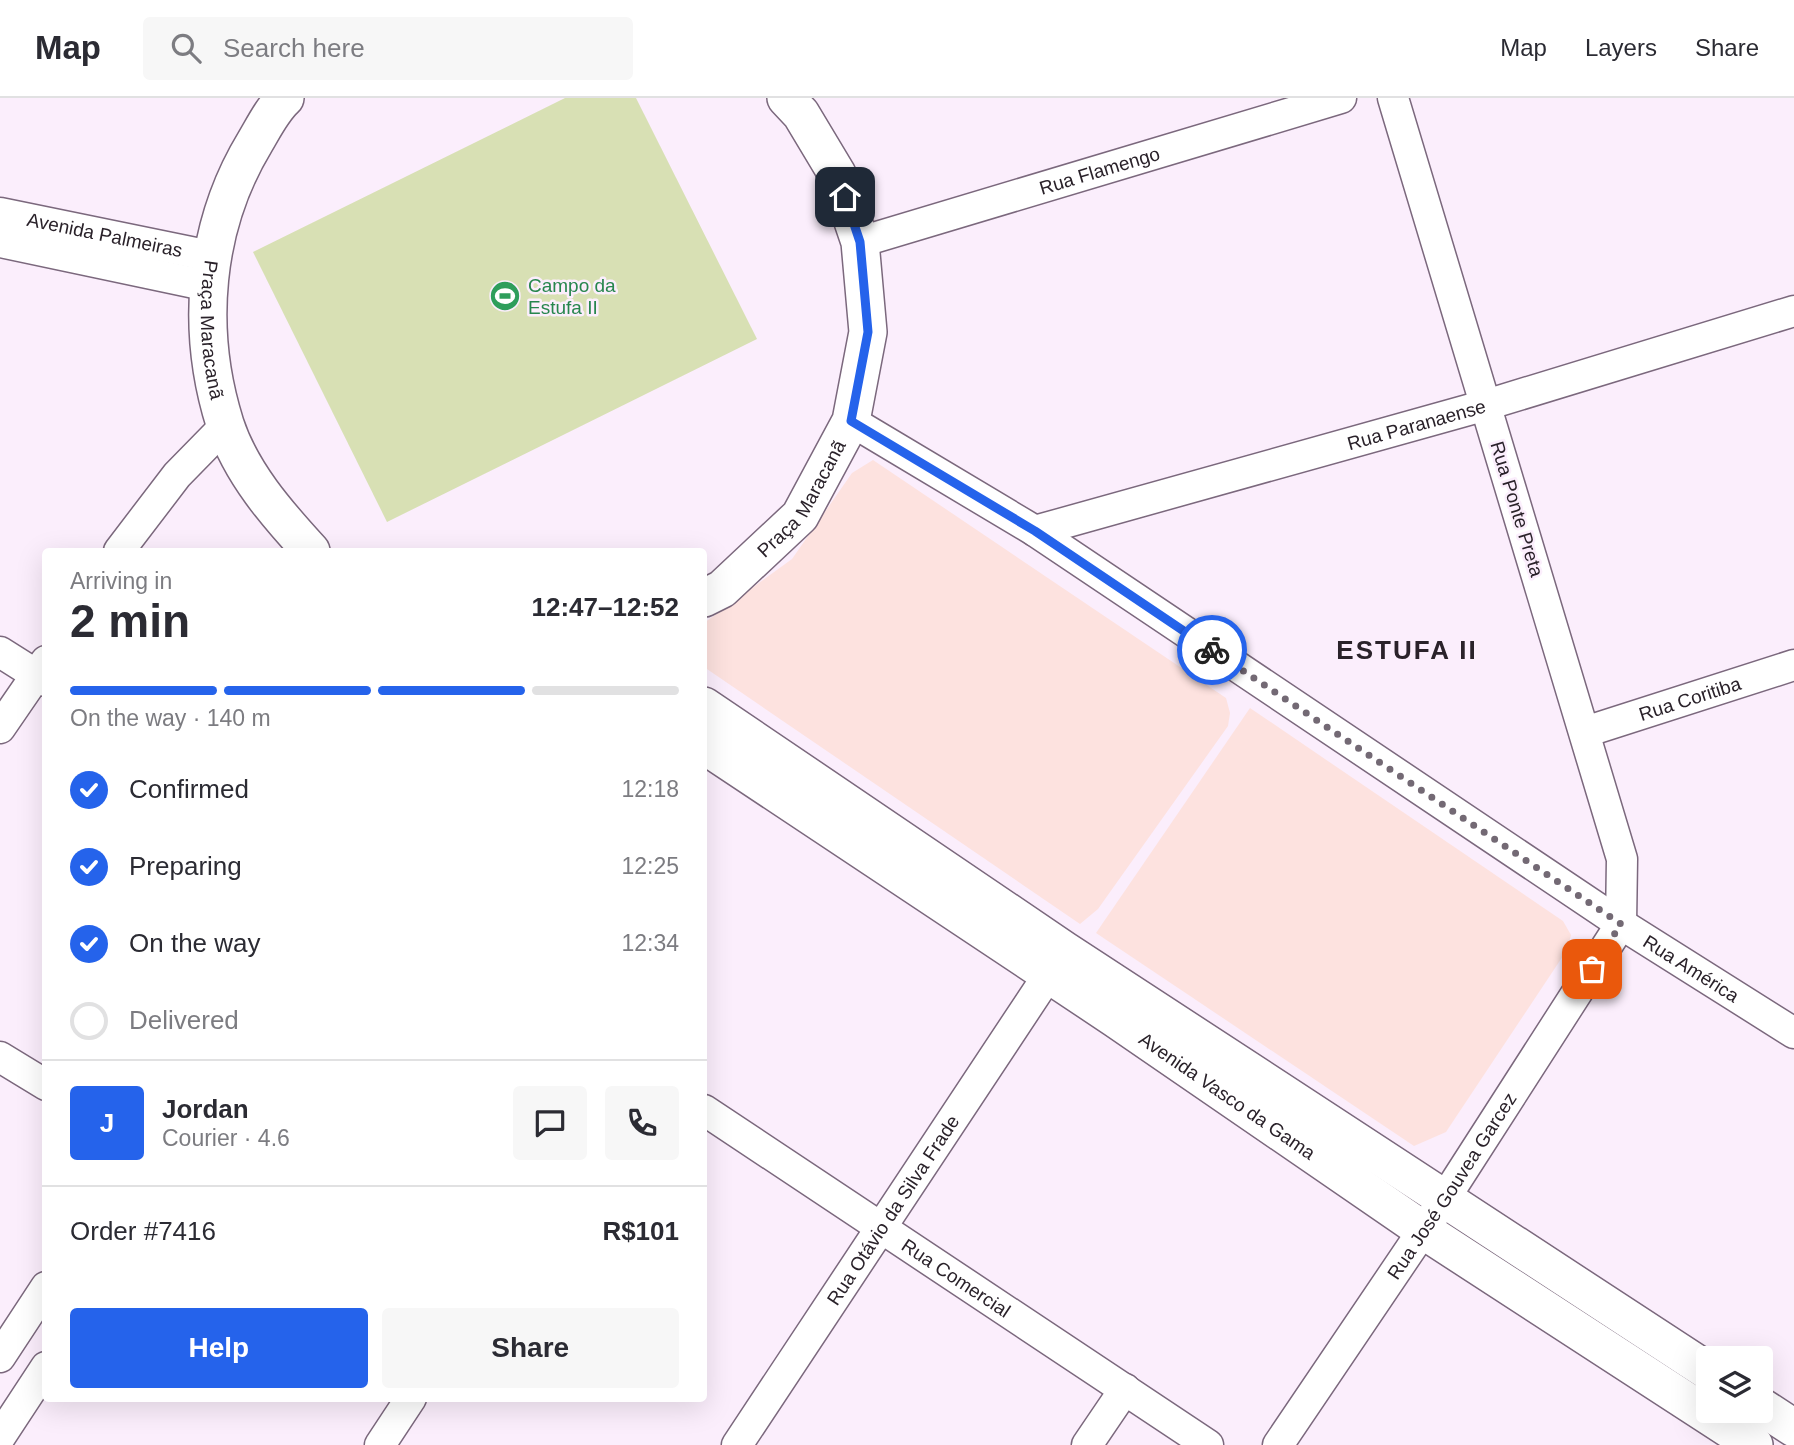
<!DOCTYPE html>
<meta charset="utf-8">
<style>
:root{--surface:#fff;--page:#f7f7f7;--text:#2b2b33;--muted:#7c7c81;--line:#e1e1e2;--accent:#2563eb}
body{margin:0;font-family:Helvetica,sans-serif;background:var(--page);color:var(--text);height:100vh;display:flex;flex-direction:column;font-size:26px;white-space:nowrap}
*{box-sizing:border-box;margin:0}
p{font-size:23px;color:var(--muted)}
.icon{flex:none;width:38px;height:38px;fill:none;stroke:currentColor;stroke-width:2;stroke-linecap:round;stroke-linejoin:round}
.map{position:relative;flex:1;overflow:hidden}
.drawer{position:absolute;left:42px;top:450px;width:665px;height:854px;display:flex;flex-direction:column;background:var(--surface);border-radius:7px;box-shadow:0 7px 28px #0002}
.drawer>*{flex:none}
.controls{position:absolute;left:1696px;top:1248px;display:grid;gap:14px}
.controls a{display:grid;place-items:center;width:77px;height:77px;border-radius:7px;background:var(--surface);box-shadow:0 7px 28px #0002;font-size:35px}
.pin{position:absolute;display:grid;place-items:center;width:60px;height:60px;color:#fff;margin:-30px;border-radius:14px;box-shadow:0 4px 10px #0006}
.courier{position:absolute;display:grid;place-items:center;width:70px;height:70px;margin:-35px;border:5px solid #2563eb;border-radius:50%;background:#fff;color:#222;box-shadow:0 2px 9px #0007}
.head em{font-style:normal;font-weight:700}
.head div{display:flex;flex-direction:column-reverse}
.head{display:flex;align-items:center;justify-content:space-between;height:119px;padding:0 28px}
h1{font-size:46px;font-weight:700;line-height:52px}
.bar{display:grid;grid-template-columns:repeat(4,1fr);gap:10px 7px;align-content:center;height:84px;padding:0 28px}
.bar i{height:9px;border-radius:5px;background:var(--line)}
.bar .current{background:var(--accent)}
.bar p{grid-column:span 4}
.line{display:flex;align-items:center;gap:18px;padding:0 28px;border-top:2px solid var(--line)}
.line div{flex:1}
.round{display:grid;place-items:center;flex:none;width:74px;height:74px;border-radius:7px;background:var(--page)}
ol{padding:0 28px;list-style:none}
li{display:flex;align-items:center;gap:21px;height:77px}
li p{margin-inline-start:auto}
li .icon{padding:7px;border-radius:50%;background:var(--accent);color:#fff;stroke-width:4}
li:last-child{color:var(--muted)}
li i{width:38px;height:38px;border:4px solid var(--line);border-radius:50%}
.primary-button{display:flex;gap:14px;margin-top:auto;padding:14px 28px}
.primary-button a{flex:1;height:80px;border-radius:7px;background:var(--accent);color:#fff;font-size:28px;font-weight:700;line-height:80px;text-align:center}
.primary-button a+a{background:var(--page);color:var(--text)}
header{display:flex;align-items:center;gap:42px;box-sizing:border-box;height:98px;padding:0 35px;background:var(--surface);border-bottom:2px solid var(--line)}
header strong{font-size:33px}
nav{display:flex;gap:38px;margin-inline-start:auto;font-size:24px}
.search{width:490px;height:63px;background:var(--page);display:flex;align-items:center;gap:18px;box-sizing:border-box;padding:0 24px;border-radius:7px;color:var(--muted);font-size:26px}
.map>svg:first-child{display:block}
</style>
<header>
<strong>Map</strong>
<div class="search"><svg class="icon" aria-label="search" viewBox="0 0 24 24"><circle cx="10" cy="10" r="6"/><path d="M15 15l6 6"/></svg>Search here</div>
<nav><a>Map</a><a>Layers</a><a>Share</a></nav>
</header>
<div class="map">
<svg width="1794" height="1347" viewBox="0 0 1794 1347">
<rect width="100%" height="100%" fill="#fbeefc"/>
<!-- education -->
<g fill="#fde2df">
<path d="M873,362l353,238 4,15 -2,13 -130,183 -18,15 -376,-257v-44l88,-64 60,-86z"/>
<path d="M1250,610l313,213 8,14 -4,15 -121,182 -32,14 -318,-213z"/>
</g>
<!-- park -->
<path fill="#d8e0b4" d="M565,0h71l121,241 -370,183 -134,-270z"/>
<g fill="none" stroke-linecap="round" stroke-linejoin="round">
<!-- minor casing -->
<g stroke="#7b687d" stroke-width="33">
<g id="minor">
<path id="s1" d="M0,115l210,43"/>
<path d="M0,144l209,44"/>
<path id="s2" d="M860,144l481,-144"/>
<path id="s3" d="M851,323l184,110 586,393 173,109"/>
<path id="s4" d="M1035,433l451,-126 308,-94"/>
<path d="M119,453l58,-76 49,-50"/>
<path d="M0,554l46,29"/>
<path d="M0,630l46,-67"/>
<path id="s5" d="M1585,634l209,-67"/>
<path d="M0,959l46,28"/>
<path id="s6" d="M704,1012l504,335"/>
<path d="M0,1259l46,-70"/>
<path d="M0,1339l46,-70"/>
<path d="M380,1347l31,-47"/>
<path id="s7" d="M737,1347l312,-471"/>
<path d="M1087,1347l38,-56"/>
<path id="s8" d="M1278,1347l167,-247 176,-274 1,-65 -229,-761"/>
</g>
</g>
<!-- tertiary casing -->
<g stroke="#7b687d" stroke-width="40">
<g id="tertiary">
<path id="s9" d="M285,0c-13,12 -21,29 -30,44 -51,84 -60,187 -30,282 16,49 52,90 86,127"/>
<path id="s10" d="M704,500l18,-9 78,-73 51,-95 17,-89 -8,-90 -23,-68 -36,-60 -15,-16"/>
<path d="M704,608l360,244 644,421"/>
<path id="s11" d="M704,647l412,274 307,211 331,215"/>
<path d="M1760,1308l34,22"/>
</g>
</g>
<!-- minor -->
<use href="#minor" stroke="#fff" stroke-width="30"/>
<!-- tertiary -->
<use href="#tertiary" stroke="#fff" stroke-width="37"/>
</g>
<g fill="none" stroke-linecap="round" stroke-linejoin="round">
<!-- done -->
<path stroke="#736974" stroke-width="7" stroke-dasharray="0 12.6" d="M1212,552l409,274 -29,45"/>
<!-- route -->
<path stroke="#2563eb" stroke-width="9" d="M845,99l15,45 8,90 -17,89 184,110 177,119"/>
</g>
<!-- icons -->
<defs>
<g id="stadium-disc" transform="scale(1.575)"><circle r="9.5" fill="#2e9e5b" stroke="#fbeefc"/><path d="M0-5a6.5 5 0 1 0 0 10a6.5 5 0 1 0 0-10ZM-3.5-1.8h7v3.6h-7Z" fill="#fff"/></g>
</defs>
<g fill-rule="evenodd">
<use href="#stadium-disc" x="505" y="198"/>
</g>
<g text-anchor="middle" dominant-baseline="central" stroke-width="5" stroke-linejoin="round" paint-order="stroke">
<!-- street labels -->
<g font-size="19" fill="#2a222a" stroke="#fbeefc">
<text stroke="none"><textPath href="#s2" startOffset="250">Rua Flamengo</textPath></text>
<text stroke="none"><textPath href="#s1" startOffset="107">Avenida Palmeiras</textPath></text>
<text stroke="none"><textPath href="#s9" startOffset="250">Praça Maracanã</textPath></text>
<text stroke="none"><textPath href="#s4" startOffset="396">Rua Paranaense</textPath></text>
<text stroke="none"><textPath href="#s10" startOffset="142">Praça Maracanã</textPath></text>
<text transform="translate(1517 411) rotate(73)">Rua Ponte Preta</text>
<text stroke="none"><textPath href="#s5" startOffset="110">Rua Coritiba</textPath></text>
<text stroke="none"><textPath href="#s3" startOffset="1003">Rua América</textPath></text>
<text stroke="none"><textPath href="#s11" startOffset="630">Avenida Vasco da Gama</textPath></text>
<text stroke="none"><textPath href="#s8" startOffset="312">Rua José Gouvea Garcez</textPath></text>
<text stroke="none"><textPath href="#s7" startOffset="282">Rua Otávio da Silva Frade</textPath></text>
<text stroke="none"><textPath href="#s6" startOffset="303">Rua Comercial</textPath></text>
</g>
<!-- leisure labels -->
<g font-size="19" fill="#27864d" stroke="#fbeefc" text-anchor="start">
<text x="528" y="187">Campo da<tspan x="528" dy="22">Estufa II</tspan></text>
</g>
<!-- district labels -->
<g font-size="26" font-weight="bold" letter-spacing="2" fill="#2a222a" stroke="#fbeefc">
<text x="1407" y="552">ESTUFA II</text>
</g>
</g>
</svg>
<div class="controls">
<a><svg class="icon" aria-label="layers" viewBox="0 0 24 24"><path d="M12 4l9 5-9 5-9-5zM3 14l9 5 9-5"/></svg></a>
</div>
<div class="pin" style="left:1592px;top:871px;background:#ea580c"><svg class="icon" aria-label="bag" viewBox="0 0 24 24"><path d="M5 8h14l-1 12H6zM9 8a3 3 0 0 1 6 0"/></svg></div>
<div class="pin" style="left:845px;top:99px;background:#1f2937"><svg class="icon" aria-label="home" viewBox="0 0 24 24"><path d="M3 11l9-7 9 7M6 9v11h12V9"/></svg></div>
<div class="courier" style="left:1212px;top:552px"><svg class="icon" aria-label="bike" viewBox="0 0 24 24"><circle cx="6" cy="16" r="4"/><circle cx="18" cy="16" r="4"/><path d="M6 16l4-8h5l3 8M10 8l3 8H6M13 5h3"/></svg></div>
<section class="drawer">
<div class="head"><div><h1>2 min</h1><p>Arriving in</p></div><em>12:47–12:52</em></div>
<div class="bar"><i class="current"></i><i class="current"></i><i class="current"></i><i></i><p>On the way · 140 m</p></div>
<ol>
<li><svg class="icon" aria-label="check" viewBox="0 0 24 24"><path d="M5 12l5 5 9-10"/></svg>Confirmed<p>12:18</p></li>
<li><svg class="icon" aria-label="check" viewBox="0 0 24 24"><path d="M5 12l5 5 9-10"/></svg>Preparing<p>12:25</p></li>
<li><svg class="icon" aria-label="check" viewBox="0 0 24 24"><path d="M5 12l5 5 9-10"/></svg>On the way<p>12:34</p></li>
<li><i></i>Delivered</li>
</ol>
<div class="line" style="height:126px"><b class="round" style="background:var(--accent);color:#fff">J</b><div><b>Jordan</b><p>Courier · 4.6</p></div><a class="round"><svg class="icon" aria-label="chat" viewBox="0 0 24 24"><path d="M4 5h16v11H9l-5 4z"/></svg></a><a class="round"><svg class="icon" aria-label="phone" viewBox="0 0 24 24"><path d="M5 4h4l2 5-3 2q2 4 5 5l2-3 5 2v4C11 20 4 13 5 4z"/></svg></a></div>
<div class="line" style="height:91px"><div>Order #7416</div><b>R$101</b></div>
<div class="primary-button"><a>Help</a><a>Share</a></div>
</section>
</div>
